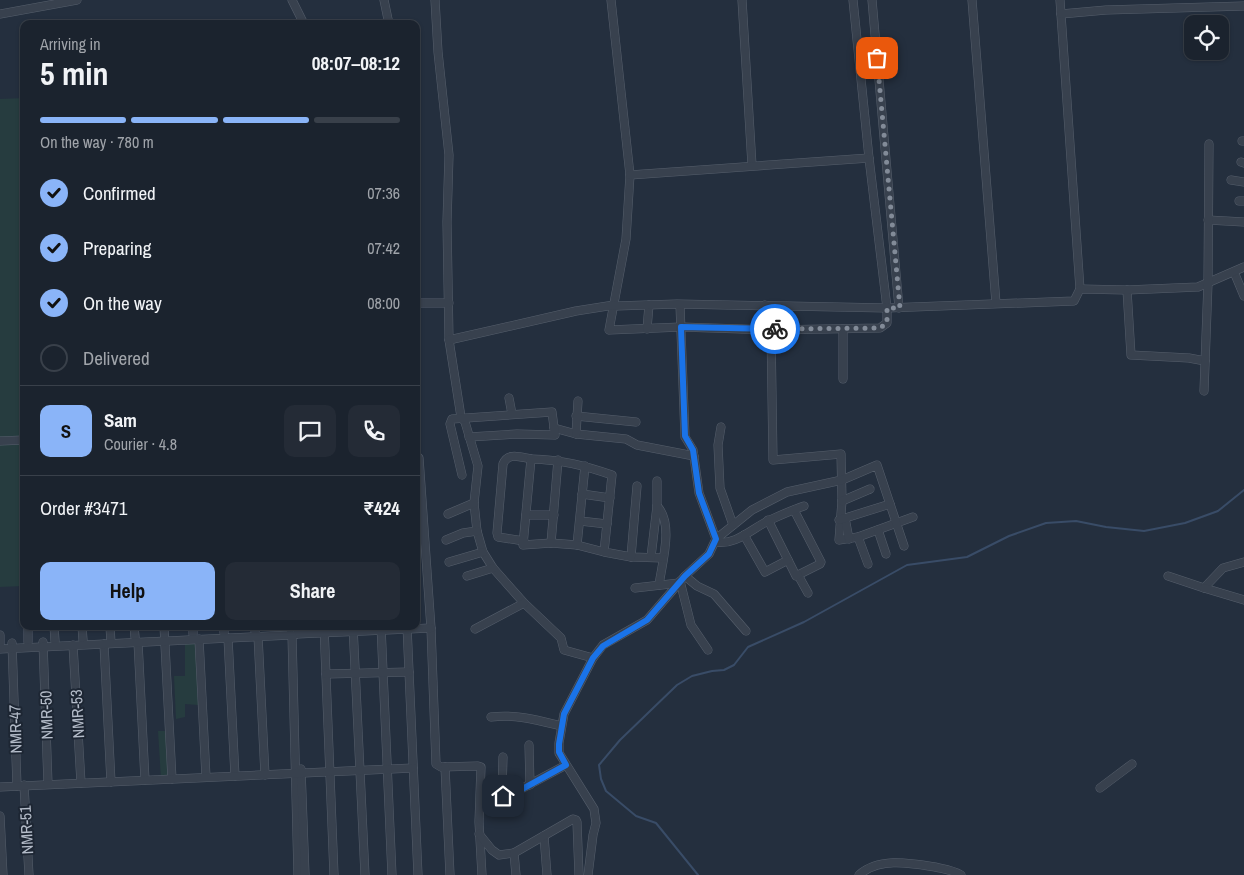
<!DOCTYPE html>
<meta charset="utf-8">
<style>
:root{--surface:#1b232e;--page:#242b36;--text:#f1f3f6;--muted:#a0a4aa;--line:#39404a;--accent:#8ab4f8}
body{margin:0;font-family:"Archivo Narrow",sans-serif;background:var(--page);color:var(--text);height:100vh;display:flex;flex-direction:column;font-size:19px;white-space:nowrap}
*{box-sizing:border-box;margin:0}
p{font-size:16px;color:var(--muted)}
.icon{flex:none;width:28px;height:28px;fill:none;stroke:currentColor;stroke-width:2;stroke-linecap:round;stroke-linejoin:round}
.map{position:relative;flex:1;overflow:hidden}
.side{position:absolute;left:20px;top:20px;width:400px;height:610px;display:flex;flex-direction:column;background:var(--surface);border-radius:10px;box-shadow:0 1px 4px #0004,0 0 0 1px var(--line)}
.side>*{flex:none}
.fabs{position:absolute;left:1184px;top:15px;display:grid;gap:10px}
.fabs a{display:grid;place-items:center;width:45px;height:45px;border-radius:10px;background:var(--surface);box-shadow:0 1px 4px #0004,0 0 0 1px var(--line);font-size:25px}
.pin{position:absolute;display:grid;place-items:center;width:42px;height:42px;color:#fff;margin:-21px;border-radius:10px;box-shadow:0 2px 8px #0006}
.courier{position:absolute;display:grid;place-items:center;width:50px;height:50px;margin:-25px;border:4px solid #1a73e8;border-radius:50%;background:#fff;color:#222;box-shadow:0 1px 6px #0007}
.overview em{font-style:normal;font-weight:700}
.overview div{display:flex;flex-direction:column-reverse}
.overview{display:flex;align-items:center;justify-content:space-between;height:85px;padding:0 20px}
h1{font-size:32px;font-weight:700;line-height:38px}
.bar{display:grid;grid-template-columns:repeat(4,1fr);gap:8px 5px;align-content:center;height:60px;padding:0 20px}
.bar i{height:6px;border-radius:4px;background:var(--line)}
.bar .current{background:var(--accent)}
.bar p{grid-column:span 4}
.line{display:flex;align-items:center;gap:12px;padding:0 20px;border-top:1px solid var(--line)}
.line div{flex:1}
.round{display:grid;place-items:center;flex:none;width:52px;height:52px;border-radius:10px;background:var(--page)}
ol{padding:0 20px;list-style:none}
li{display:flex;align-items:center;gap:15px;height:55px}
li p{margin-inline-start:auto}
li .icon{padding:5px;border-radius:50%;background:var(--accent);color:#111;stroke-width:4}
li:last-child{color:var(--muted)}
li i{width:28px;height:28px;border:2px solid var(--line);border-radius:50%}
.primary-button{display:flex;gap:10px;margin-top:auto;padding:10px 20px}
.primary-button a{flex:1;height:58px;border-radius:10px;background:var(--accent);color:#111;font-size:20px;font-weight:700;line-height:58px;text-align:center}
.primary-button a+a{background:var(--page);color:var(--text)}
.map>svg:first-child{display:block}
</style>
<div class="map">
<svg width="1244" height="875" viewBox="0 0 1244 875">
<rect width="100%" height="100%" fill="#242f3e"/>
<!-- green -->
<g fill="#263c3f">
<path d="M24,98v488l-24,1v-488z"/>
<path d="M196,641l2,64 -13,-1v13l-9,2 -2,-43h11v-34z"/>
<path d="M158,731h13l1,48h-11z"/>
</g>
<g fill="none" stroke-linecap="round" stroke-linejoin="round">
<!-- stream -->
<path stroke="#394c67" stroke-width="2" d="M698,875l-42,-52 -20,-7 -30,-25 -5,-12 -2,-14 21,-25 57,-55 15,-9 20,-5 12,-1 10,-5 14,-18 56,-25 103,-57 60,-8 42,-21 37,-13 30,-2 30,6 38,4 41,-8 33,-12 26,-21"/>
<!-- minor casing -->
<g stroke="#565f6c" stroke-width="9">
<g id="minor">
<path d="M292,0l12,24"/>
<path d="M384,0l5,24"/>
<path d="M435,0l3,52 11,103 -2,67 2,118 12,77 4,5 13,44 -4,37 3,28 6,21 10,16 31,35 37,35 3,12 29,8"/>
<path d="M611,0l19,175 -4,64 -17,91 72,-3 90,3 109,-2 7,-5v-15l-18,-150 -16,-158"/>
<path d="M742,0l10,165"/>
<path d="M872,0l27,308"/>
<path d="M972,0l24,303"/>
<path d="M1060,0l20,289"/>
<path d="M0,14l77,-14"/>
<path d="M1061,14l45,-4 138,-4"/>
<path d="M1242,141h2"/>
<path d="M1241,162l3,1"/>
<path d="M630,175l239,-17"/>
<path d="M1231,180l13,2"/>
<path d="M1239,201h5"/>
<path d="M1208,220l36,2"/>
<path d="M1234,272l10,24"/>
<path d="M1127,290l4,65 58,3 16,3"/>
<path d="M416,303h33"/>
<path d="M680,305l5,132 8,13 6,43 17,46"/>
<path d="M765,305l6,25 2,130 68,-6 1,47 -3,39 19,-3 55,-20"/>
<path d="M647,329l2,-24"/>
<path d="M843,329v50"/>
<path d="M449,340l127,-29 38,-6 2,1 61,-2 210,4 187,-7 6,-12 47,1 71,-3 46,-20"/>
<path d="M1204,391l4,-108 1,-139"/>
<path d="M509,398l3,16"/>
<path d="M576,416l60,6"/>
<path d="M721,427l-3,18 2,43 13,37"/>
<path d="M554,428l22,6 50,5 11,6 57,11"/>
<path d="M576,434l2,-33"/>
<path d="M0,441l24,-1"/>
<path d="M416,455l3,3 12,170 5,136 5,3 37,-1 3,1 -2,55 3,53"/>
<path d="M462,475l-12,-51 2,-5 100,-7 3,23 -38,-1 -48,3"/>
<path d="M582,494l28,4"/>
<path d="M842,501l28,-12"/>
<path d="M657,506c17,17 5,57 2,79"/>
<path d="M794,510l27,52 -1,2 -22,11 10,18"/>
<path d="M448,514l26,-11"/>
<path d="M526,515h28"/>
<path d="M845,518l4,21"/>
<path d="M768,520l28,56 2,-1"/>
<path d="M839,520l51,-16"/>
<path d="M580,521l27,3"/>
<path d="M878,530l8,24"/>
<path d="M744,535l21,37 23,-12"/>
<path d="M858,537l10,27"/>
<path d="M446,540l17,-7 14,-2"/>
<path d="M524,541l-26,-4 -1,-4 6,-69c5,-12 17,-7 28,-5"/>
<path d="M715,542c21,4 37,-14 55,-22 11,-5 22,-10 34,-14"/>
<path d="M551,543l7,-83"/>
<path d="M577,545l8,-79"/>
<path d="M604,552l-27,-7 -26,-2 -28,2 8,-86c31,1 52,6 81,16l-8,77 27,5 32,1"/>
<path d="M631,557l6,-71"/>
<path d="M651,557l6,-51v-25"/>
<path d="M449,562l34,-10"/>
<path d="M467,576l26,-8"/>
<path d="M685,576l12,10 17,8 32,37"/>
<path d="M1168,576l36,12 19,-20 21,-6"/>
<path d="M680,581l11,44 17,25"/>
<path d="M635,588l44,-5"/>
<path d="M1204,588l40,12"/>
<path d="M28,626v16"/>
<path d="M54,626l1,15"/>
<path d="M82,626l1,14"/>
<path d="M110,626l1,17"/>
<path d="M134,626l1,11"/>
<path d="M164,626l8,153"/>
<path d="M193,626v8"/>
<path d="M224,626v7"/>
<path d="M255,626v5"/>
<path d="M324,626l10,249"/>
<path d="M353,626l12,249"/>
<path d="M381,626l11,249"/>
<path d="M407,626l11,249"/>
<circle cx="294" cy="632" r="3"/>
<path d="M475,629l49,-26"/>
<path d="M297,634l134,-6"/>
<path d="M0,635v9"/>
<path d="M258,636l7,139"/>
<path d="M228,638l7,138"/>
<path d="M199,639l7,138"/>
<path d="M43,642l5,142"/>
<path d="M138,642l7,138"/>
<path d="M12,643l5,143"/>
<path d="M104,644l7,138"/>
<path d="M73,645l8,138"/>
<path d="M0,649l292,-14 6,240"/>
<path d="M326,674l83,-2"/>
<path d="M491,717c25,-3 46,3 70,9"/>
<path d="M529,745l1,40"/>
<path d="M503,757l-1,34 2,7 62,-33"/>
<path d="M445,767l5,108"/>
<path d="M301,769l4,106"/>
<path d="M24,785l5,90"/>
<path d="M0,787l413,-19"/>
<path d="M1100,788l32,-24"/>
<path d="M0,816l3,59"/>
<path d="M479,834l13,16 7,5 15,-2"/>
<path d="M544,836l3,39"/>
<path d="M516,875l-2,-22 59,-34 3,1 1,2 2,53"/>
<path d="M588,875l5,-40 3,-12 -2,-14 -35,-56v-10l5,-29 29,-56 10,-13 44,-25 38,-44 24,-22 7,-15 36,-29 35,-18 55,-12 35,-15 27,81"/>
<path d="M859,875c20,-18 51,-12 76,-8 9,2 18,3 26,8"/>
</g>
</g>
<!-- minor -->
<use href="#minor" stroke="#38414e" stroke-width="8"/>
</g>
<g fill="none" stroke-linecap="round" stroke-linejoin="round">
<!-- done -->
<path stroke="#828b98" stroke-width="5" stroke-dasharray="0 9" d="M775,329l105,-1 7,-5v-15h13l-23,-250"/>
<!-- route -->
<path stroke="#1a73e8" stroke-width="6" d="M503,796l3,2 60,-33 -7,-13v-8l5,-30 29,-56 10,-12 44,-26 38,-44 24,-22 7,-15 -17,-46 -6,-43 -8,-14 -4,-109 94,2"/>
</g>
<g text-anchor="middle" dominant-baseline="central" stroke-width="4" stroke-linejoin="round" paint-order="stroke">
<!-- street labels -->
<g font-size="16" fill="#b4bcc9" stroke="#1d2633">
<text transform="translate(77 714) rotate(-93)">NMR-53</text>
<text transform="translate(46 715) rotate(-92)">NMR-50</text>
<text transform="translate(15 729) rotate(-92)">NMR-47</text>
<text transform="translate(26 830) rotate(-93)">NMR-51</text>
</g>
</g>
</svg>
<div class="fabs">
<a><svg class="icon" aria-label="locate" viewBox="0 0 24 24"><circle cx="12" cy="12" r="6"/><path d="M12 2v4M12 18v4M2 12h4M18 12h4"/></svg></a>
</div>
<div class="pin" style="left:877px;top:58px;background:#ea580c"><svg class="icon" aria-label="bag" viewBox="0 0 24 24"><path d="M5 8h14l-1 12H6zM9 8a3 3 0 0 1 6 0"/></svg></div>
<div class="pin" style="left:503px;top:796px;background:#1f2937"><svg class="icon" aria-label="home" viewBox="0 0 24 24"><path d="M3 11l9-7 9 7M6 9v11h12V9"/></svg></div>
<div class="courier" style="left:775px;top:329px"><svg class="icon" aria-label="bike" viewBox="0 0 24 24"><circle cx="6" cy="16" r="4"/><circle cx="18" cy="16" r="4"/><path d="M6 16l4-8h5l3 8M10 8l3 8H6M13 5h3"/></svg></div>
<section class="side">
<div class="overview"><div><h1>5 min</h1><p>Arriving in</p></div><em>08:07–08:12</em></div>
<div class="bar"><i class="current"></i><i class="current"></i><i class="current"></i><i></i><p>On the way · 780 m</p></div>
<ol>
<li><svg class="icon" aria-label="check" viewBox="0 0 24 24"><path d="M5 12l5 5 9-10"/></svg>Confirmed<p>07:36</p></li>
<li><svg class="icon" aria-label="check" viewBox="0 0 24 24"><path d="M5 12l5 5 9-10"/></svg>Preparing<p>07:42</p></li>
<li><svg class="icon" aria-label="check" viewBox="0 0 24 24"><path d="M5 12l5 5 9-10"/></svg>On the way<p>08:00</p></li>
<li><i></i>Delivered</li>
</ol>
<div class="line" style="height:90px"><b class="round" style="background:var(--accent);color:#111">S</b><div><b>Sam</b><p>Courier · 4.8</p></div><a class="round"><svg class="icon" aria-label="chat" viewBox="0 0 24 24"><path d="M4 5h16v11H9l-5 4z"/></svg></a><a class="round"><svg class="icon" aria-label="phone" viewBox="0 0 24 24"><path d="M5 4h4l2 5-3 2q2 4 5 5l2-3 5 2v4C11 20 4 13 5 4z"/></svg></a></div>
<div class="line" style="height:65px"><div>Order #3471</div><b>₹424</b></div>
<div class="primary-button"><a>Help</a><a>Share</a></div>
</section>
</div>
